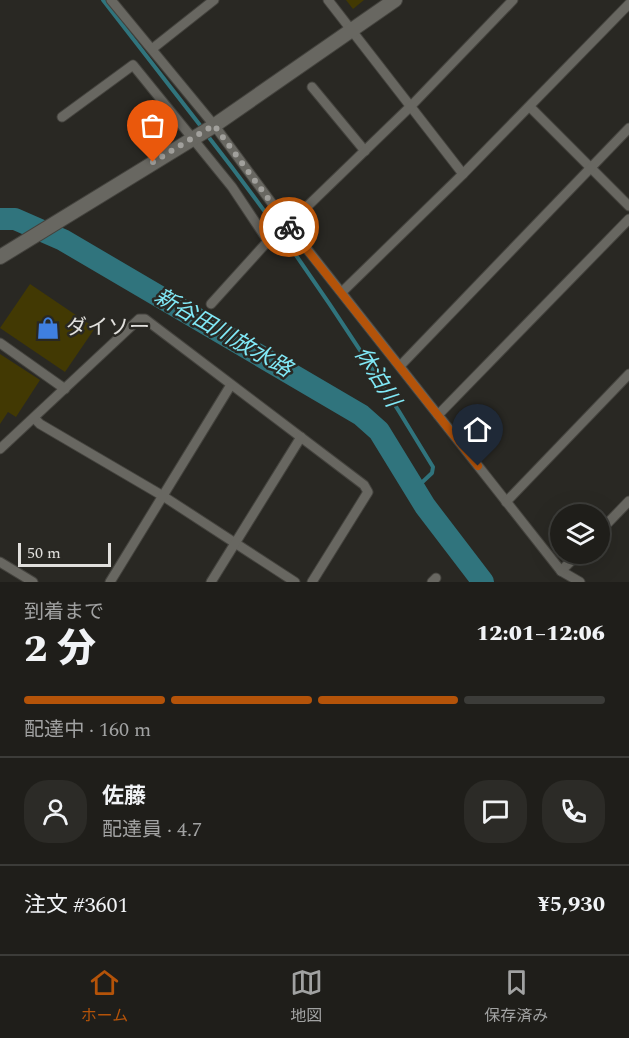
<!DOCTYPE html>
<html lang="ja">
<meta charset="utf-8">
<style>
:root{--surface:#1f1e1a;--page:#2c2b27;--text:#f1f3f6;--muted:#a1a2a2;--line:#3c3c39;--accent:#b45309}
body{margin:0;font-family:Spectral,"Noto Sans JP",serif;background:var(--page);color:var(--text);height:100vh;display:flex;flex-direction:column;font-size:22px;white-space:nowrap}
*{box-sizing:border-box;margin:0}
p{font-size:20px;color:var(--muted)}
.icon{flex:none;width:33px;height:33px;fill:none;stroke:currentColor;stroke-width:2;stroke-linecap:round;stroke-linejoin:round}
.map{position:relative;height:582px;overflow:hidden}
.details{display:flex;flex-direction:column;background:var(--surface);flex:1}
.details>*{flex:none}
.fabs{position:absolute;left:550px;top:504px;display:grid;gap:12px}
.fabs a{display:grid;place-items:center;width:60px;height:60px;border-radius:50%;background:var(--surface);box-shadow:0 6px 24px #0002,0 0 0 2px var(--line);font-size:30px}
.scale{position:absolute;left:18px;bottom:15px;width:93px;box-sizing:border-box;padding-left:6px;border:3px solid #e1e0dd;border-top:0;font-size:16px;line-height:21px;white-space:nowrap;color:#e1e0dd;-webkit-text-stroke:4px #292823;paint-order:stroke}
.pin{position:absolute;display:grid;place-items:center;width:51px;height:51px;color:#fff;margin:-62px -26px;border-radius:50% 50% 50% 0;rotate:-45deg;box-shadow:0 0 6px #0007}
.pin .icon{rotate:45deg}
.courier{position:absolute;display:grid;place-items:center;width:60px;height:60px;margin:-30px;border:4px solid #b45309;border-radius:50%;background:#fff;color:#222;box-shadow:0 2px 8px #0007}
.summary em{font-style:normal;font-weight:800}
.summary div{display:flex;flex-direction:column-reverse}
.summary{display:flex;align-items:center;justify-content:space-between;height:102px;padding:0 24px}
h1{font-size:39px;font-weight:800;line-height:45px}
.bar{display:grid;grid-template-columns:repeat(4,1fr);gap:9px 6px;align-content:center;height:72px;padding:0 24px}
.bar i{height:8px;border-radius:4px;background:var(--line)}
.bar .selected{background:var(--accent)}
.bar p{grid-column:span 4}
.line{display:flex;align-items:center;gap:15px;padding:0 24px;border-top:2px solid var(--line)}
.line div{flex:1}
.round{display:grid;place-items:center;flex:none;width:63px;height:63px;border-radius:24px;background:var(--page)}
.tabs{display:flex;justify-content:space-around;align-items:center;height:84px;border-top:2px solid var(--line);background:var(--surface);font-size:16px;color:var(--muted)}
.tabs a{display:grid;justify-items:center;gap:3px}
.tabs .selected{color:var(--accent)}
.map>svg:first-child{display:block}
</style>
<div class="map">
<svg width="629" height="582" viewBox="0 0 629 582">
<rect width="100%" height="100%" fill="#292823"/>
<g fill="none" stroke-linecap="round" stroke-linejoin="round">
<!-- stream -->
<g stroke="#30747d" stroke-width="4">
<path d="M103,0l100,129"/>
<path d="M207,135c83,106 157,217 226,332l-1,6 -17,16"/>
</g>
<!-- river -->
<path stroke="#30747d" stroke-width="22" d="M0,219h15l48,21 298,175 18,16 46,75 58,76"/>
</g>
<!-- building -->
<g fill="#423903">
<path d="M346,0h18l-11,9z"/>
<path d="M30,284l65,44 -30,44 -65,-44z"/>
<path d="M0,354l40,26 -24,37 -8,-5 -8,12z"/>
</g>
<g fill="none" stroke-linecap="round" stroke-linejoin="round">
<!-- street casing -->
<g stroke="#44433e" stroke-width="11">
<g id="street">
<path d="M111,0l103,125 74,100 273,346 19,11"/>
<path d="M328,0l135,174"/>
<path d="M152,49l62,-49"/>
<path d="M312,87l53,64"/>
<path d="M530,107l99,99"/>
<path d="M62,117l71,-52 99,122 36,54"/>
<path d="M342,292l121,-118 166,-170"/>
<path d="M211,304l57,-63 20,-16 123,-119 102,-106"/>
<path d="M0,343l65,46"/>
<path d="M400,366l229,-238"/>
<path d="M438,415l191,-196"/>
<path d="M34,418l6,6 123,72 132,86"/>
<path d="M0,449l139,-130h6l219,166 4,7 -56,90"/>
<path d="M506,502l123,-128"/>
<path d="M600,531l29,-30"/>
<path d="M0,562l33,20"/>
<path d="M561,571l17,-17"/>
<path d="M110,582l119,-194"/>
<path d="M211,582l90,-145"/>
<path d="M432,582l4,-4"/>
</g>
</g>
<!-- secondary casing -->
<g stroke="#44433e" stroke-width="16">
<path id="secondary" d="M0,257l212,-130 183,-127"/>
</g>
<!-- street -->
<use href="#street" stroke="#686761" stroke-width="9"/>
<!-- secondary -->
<use href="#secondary" stroke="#686761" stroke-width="14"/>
</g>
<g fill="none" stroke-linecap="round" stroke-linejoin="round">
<!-- done -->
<path stroke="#a1a09c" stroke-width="6" stroke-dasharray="0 10.8" d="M153,162l61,-37 75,102"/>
<!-- route -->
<path stroke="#b45309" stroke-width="8" d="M289,227l189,239"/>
</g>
<!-- icons -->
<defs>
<g id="shop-bare" transform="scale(1.8)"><path d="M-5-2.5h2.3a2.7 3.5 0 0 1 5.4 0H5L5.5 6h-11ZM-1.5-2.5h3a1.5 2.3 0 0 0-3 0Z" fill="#3f7fe0" stroke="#292823" stroke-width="2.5" paint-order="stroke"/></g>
</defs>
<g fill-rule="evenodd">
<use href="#shop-bare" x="48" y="328"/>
</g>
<g text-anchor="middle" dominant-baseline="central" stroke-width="5" stroke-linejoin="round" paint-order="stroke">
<!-- poi labels -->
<g font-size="21" fill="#e1e0dd" stroke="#292823" text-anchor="start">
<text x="66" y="328">ダイソー</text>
</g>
<!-- water labels -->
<g font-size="22" font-style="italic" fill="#81e9f7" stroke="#292823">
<text transform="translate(223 333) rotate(30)">新谷田川放水路</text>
<text transform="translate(377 377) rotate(58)">休泊川</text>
</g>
</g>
</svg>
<div class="fabs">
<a><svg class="icon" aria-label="layers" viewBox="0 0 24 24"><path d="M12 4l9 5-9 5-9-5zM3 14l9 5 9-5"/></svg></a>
</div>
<div class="scale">50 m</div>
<div class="pin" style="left:153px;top:162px;background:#ea580c"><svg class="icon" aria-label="bag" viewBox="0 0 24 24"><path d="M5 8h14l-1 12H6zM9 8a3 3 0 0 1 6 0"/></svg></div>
<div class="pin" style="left:478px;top:466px;background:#1f2937"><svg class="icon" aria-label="home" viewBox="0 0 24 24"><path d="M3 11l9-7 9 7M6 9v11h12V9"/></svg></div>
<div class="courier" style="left:289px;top:227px"><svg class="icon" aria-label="bike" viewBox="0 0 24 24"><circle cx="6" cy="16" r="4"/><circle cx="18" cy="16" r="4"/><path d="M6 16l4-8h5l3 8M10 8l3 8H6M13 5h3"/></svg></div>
</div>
<section class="details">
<div class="summary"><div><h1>2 分</h1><p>到着まで</p></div><em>12:01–12:06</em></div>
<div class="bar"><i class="selected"></i><i class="selected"></i><i class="selected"></i><i></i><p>配達中 · 160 m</p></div>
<div class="line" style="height:108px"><a class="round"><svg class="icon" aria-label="person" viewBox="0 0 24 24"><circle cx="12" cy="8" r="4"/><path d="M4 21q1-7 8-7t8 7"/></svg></a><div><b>佐藤</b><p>配達員 · 4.7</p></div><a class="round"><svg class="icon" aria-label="chat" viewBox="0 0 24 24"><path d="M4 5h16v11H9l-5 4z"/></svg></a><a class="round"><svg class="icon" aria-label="phone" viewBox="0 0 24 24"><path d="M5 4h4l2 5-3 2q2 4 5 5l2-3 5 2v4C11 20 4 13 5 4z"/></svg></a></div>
<div class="line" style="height:78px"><div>注文 #3601</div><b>¥5,930</b></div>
</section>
<nav class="tabs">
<a class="selected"><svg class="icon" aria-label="home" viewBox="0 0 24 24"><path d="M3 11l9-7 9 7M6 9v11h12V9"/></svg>ホーム</a>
<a><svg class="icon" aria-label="map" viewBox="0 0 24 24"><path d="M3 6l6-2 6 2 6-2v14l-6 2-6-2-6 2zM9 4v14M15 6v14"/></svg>地図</a>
<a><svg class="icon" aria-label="saved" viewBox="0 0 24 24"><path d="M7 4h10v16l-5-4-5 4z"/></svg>保存済み</a>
</nav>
